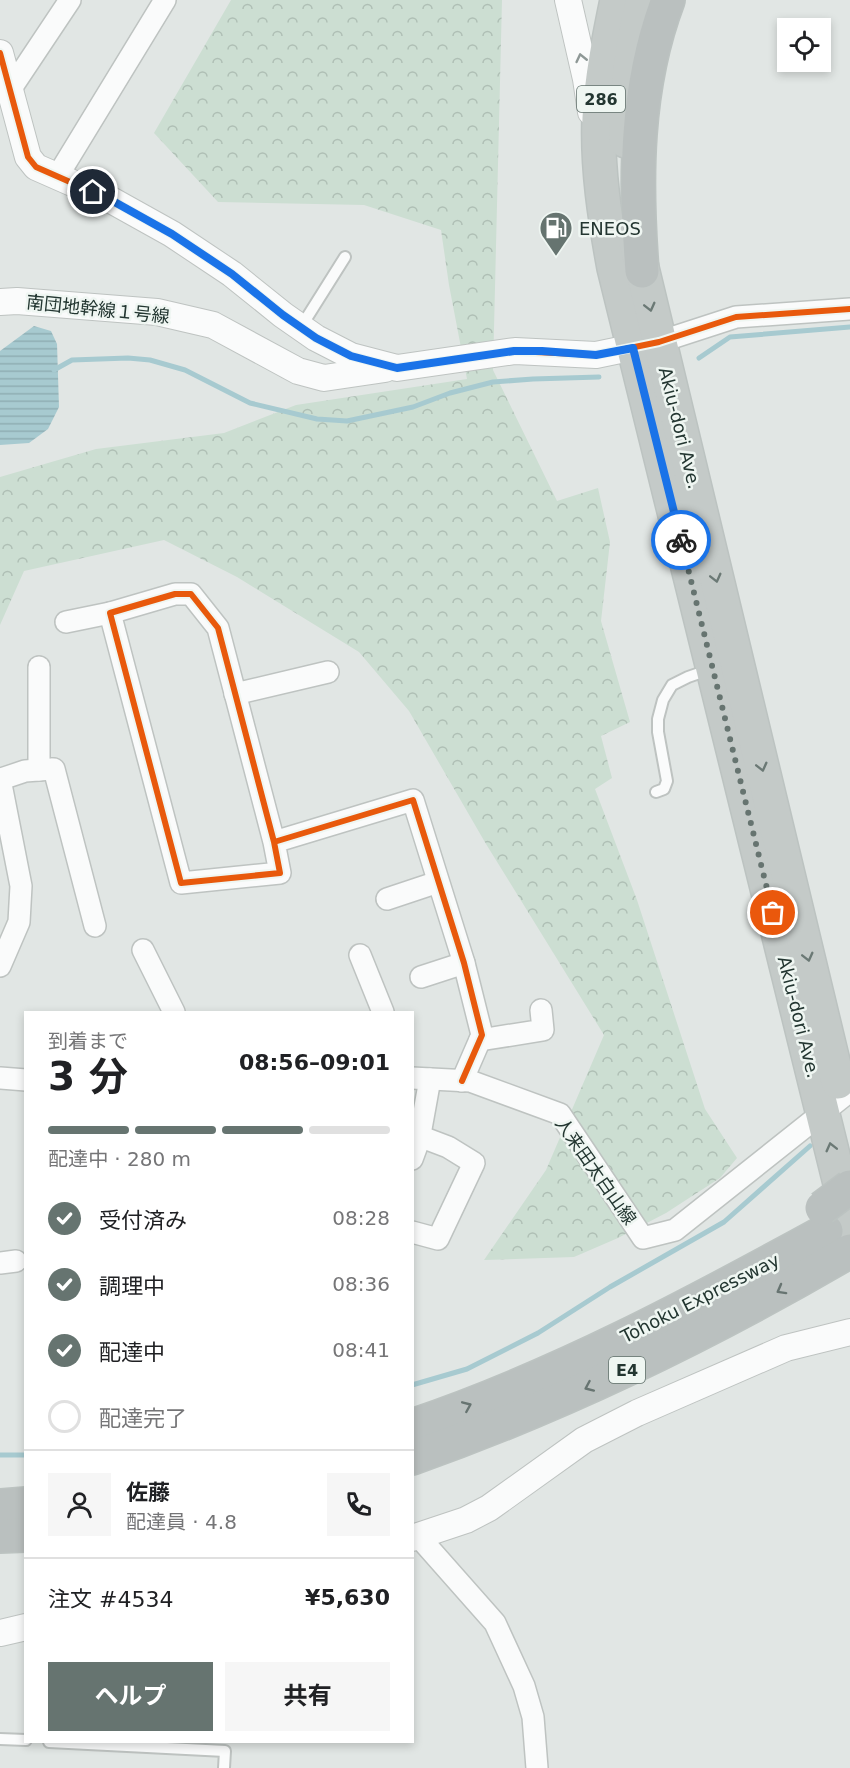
<!DOCTYPE html>
<html lang="ja">
<meta charset="utf-8">
<style>
:root{--surface:#fff;--page:#f6f6f6;--text:#202124;--muted:#757577;--line:#e0e0e0;--accent:#667470}
body{margin:0;font-family:"DejaVu Sans","Noto Sans JP",sans-serif;background:var(--page);color:var(--text);height:100vh;display:flex;flex-direction:column;font-size:22px;white-space:nowrap}
*{box-sizing:border-box;margin:0}
p{font-size:20px;color:var(--muted)}
.icon{flex:none;width:33px;height:33px;fill:none;stroke:currentColor;stroke-width:2;stroke-linecap:round;stroke-linejoin:round}
.map{position:relative;flex:1;overflow:hidden}
.side{position:absolute;left:24px;top:1011px;width:390px;height:732px;display:flex;flex-direction:column;background:var(--surface);border-radius:0px;box-shadow:0 3px 9px #0003}
.side>*{flex:none}
.fabs{position:absolute;left:777px;top:18px;display:grid;gap:12px}
.fabs a{display:grid;place-items:center;width:54px;height:54px;border-radius:0px;background:var(--surface);box-shadow:0 3px 9px #0003;font-size:30px}
.pin{position:absolute;display:grid;place-items:center;width:51px;height:51px;color:#fff;margin:-26px;border:3px solid #fff;border-radius:50%;box-shadow:0 2px 6px #0007}
.courier{position:absolute;display:grid;place-items:center;width:60px;height:60px;margin:-30px;border:4px solid #1a73e8;border-radius:50%;background:#fff;color:#222;box-shadow:0 2px 8px #0007}
.head em{font-style:normal;font-weight:700}
.head div{display:flex;flex-direction:column-reverse}
.head{display:flex;align-items:center;justify-content:space-between;height:102px;padding:0 24px}
h1{font-size:39px;font-weight:700;line-height:45px}
.bar{display:grid;grid-template-columns:repeat(4,1fr);gap:9px 6px;align-content:center;height:72px;padding:0 24px}
.bar i{height:8px;border-radius:4px;background:var(--line)}
.bar .on{background:var(--accent)}
.bar p{grid-column:span 4}
.line{display:flex;align-items:center;gap:15px;padding:0 24px;border-top:2px solid var(--line)}
.line div{flex:1}
.round{display:grid;place-items:center;flex:none;width:63px;height:63px;border-radius:0px;background:var(--page)}
ol{padding:0 24px;list-style:none}
li{display:flex;align-items:center;gap:18px;height:66px}
li p{margin-inline-start:auto}
li .icon{padding:6px;border-radius:50%;background:var(--accent);color:#fff;stroke-width:4}
li:last-child{color:var(--muted)}
li i{width:33px;height:33px;border:3px solid var(--line);border-radius:50%}
.primary-button{display:flex;gap:12px;margin-top:auto;padding:12px 24px}
.primary-button a{flex:1;height:69px;border-radius:0px;background:var(--accent);color:#fff;font-size:24px;font-weight:700;line-height:69px;text-align:center}
.primary-button a+a{background:var(--page);color:var(--text)}
.map>svg:first-child{display:block}
</style>
<div class="map">
<svg width="850" height="1768" viewBox="0 0 850 1768">
<defs>
<pattern id="forest-crowns" width="20" height="18" patternUnits="userSpaceOnUse" patternTransform="scale(1.5)"><rect width="20" height="18" fill="#ccded2"/><path d="M2 6a3 3 0 1 1 6 0M12 15a3 3 0 1 1 6 0" fill="none" stroke="#afbfb5"/></pattern>
<pattern id="water-rules" width="6" height="5" patternUnits="userSpaceOnUse" patternTransform="scale(1.5)"><rect width="6" height="5" fill="#a7cad0"/><path d="M0 2.5h6" fill="none" stroke="#8faeb3"/></pattern>
</defs>
<rect width="100%" height="100%" fill="#e1e6e4"/>
<!-- forest -->
<path fill="url(#forest-crowns)" d="M231,0h271l-9,370 64,131 41,-13 12,54 -9,79 29,101 -29,14 11,42 -17,11 42,111 68,209 32,49 -17,20 -54,35 -48,25 -44,19 -90,3 62,-90 58,-135 -118,-191 -77,-133 -50,-59 -122,-75 -73,-37 -140,31 -24,54v-148l96,-28 128,-16 72,-28 171,-26 -18,-94 -8,-55 -77,-25 -146,-3 -64,-69z"/>
<!-- water -->
<path fill="url(#water-rules)" d="M34,326l17,5 6,13 2,63 -11,22 -19,14 -29,2v-94z"/>
<g fill="none" stroke-linecap="round" stroke-linejoin="round">
<!-- stream -->
<g stroke="#a7cad0" stroke-width="5">
<path d="M699,358l31,-21 120,-10"/>
<path d="M54,370l18,-10 56,-2 22,2 35,10 65,33 67,16 30,2 66,-14 37,-14 43,-11 40,-3 66,-2"/>
<path d="M412,1385l55,-16 71,-36 72,-46 114,-65 86,-76"/>
<path d="M0,1455h26"/>
</g>
<!-- service casing -->
<g stroke="#bec3c1" stroke-width="14">
<g id="service">
<path d="M301,327l44,-70"/>
<path d="M656,792l8,-3 3,-8 -9,-49v-13l5,-19 9,-15 16,-8 23,-8"/>
<path d="M0,1739l26,1"/>
<path d="M49,1742l176,9 -1,17"/>
</g>
</g>
<!-- minor casing -->
<g stroke="#bec3c1" stroke-width="24">
<g id="minor">
<path d="M10,90l60,-90"/>
<path d="M57,177l108,-177"/>
<path d="M659,342l77,-25 114,-8"/>
<path d="M66,622l44,-9"/>
<path d="M235,694l93,-22"/>
<path d="M54,769l41,157"/>
<path d="M39,770v-103"/>
<path d="M0,779l21,107 -2,36 -19,44"/>
<path d="M1,779l24,-8 27,-2"/>
<path d="M274,842l-56,-214 -27,-34h-16l-65,19 71,270 99,-10 -6,-31 139,-42 51,163 18,72 -20,46"/>
<path d="M387,899l51,-17"/>
<path d="M143,950l31,62"/>
<path d="M360,955l23,57"/>
<path d="M421,977l43,-14"/>
<path d="M480,1040l63,-10 -2,-20"/>
<path d="M0,1078l26,2"/>
<path d="M412,1078l58,3 90,33 83,124 32,-8 175,-139"/>
<path d="M412,1159l7,-19 11,-61"/>
<path d="M412,1232l26,7 36,-76 -26,-16 -29,-11"/>
<path d="M0,1263l16,-2"/>
<path d="M419,1537l76,86 29,63 9,31 4,51"/>
</g>
</g>
<!-- tertiary casing -->
<g stroke="#bec3c1" stroke-width="28">
<g id="tertiary">
<path d="M568,0l18,79 5,33"/>
<path d="M0,53l28,104 8,10 75,33 61,34 60,40 51,41 33,23 35,18 46,12 118,-17 81,4 53,-11"/>
<path d="M0,302l17,-1 140,11 56,13 85,46 26,7 61,-9"/>
<path d="M412,1538l54,-18 23,-12 95,-68 53,-27 149,-65 64,-16"/>
<path d="M0,1633l26,-6"/>
</g>
</g>
<!-- trunk casing -->
<g stroke="#bcc3c1" stroke-width="36">
<g id="trunk">
<path d="M617,0c-8,39 -16,78 -18,118 -2,50 6,101 15,150l236,956"/>
<path d="M626,141c0,-48 5,-95 17,-141"/>
<path d="M636,243l202,839"/>
</g>
</g>
<!-- motorway casing -->
<g stroke="#bcc3c1" stroke-width="36">
<g id="motorway">
<path d="M642,271c-7,-91 -7,-184 26,-271"/>
<path d="M412,1426c145,-49 281,-122 414,-195"/>
<path d="M412,1458c153,-54 298,-125 438,-207"/>
<path d="M0,1506l26,-2"/>
<path d="M0,1536l26,-1"/>
</g>
</g>
<!-- service -->
<use href="#service" stroke="#fafbfb" stroke-width="10"/>
<!-- minor -->
<use href="#minor" stroke="#fafbfb" stroke-width="21"/>
<!-- tertiary -->
<use href="#tertiary" stroke="#fafbfb" stroke-width="26"/>
<!-- trunk -->
<use href="#trunk" stroke="#c4cac8" stroke-width="33"/>
<!-- motorway -->
<use href="#motorway" stroke="#bac0bf" stroke-width="33"/>
<!-- motorway-bridge casing -->
<g stroke="#bcc3c1" stroke-width="36" stroke-linecap="butt">
<path id="motorway-bridge" d="M822,1208l28,-21"/>
</g>
<!-- motorway-bridge -->
<use href="#motorway-bridge" stroke="#bac0bf" stroke-width="33"/>
<!-- cycleway casing -->
<g stroke="#eff6f2" stroke-width="10">
<g id="cycleway">
<path d="M0,53l28,104 8,10 75,33 61,34 60,40 51,41 33,23 35,18 46,12 118,-17 81,4 63,-13 77,-25 114,-8"/>
<path d="M274,842l-56,-214 -27,-34h-16l-65,19 71,270 99,-10 -6,-31 139,-42 51,163 18,72 -20,46"/>
</g>
</g>
<!-- cycleway -->
<use href="#cycleway" stroke="#e8590c" stroke-width="6"/>
</g>
<!-- one-way arrows -->
<defs><path id="oneway-chevron" d="M-2-3.5L2.5 0L-2 3.5" fill="none" stroke-width="1.6" stroke-linecap="round" stroke-linejoin="round" transform="scale(1.5)"/></defs>
<use stroke="#8e9896" href="#oneway-chevron" transform="translate(581 58) rotate(-103)"/>
<g stroke="#6b7975">
<use href="#oneway-chevron" transform="translate(650 307) rotate(76)"/>
<use href="#oneway-chevron" transform="translate(716 578) rotate(76)"/>
<use href="#oneway-chevron" transform="translate(762 767) rotate(76)"/>
<use href="#oneway-chevron" transform="translate(808 957) rotate(76)"/>
<use href="#oneway-chevron" transform="translate(831 1147) rotate(-104)"/>
</g>
<g stroke="#677471">
<use href="#oneway-chevron" transform="translate(781 1290) rotate(151)"/>
<use href="#oneway-chevron" transform="translate(589 1387) rotate(156)"/>
<use href="#oneway-chevron" transform="translate(467 1406) rotate(-23)"/>
</g>
<g fill="none" stroke-linecap="round" stroke-linejoin="round">
<!-- done -->
<path stroke="#667470" stroke-width="6" stroke-dasharray="0 10.8" d="M681,540l92,373"/>
<!-- route -->
<path stroke="#1a73e8" stroke-width="8" d="M93,192l18,8 61,34 60,40 51,41 33,23 35,18 46,12 117,-17h28l54,4 37,-7 48,192"/>
</g>
<!-- icons -->
<defs>
<g id="fuel-pin" transform="scale(1.725)"><path d="M0 17L-7.5 6A9.5 9.5 0 1 1 7.5 6Z" fill="#667470" stroke="#eff6f2"/><path d="M-5.5-6h7V0h2V4h1.3V-2.5L3-4.5l.8-.8L6-3V5H2.5V1h-1V6h-7ZM-4.2-4.7v3.2H.2V-4.7Z" fill="#fff"/></g>
</defs>
<g fill-rule="evenodd">
<use href="#fuel-pin" x="556" y="228"/>
</g>
<g text-anchor="middle" dominant-baseline="central" stroke-width="5" stroke-linejoin="round" paint-order="stroke">
<!-- shield labels -->
<g fill="#eff6f2" stroke="#60706b" stroke-width="1.5">
<rect x="577" y="86" width="48" height="26" rx="4.5"/>
<rect x="609" y="1357" width="36" height="26" rx="4.5"/>
</g>
<g font-size="16" font-weight="bold" fill="#233631">
<text x="601" y="99">286</text>
<text x="627" y="1370">E4</text>
</g>
<!-- poi labels -->
<g font-size="18" fill="#233631" stroke="#eff6f2" text-anchor="start">
<text x="579" y="228">ENEOS</text>
</g>
<!-- street labels -->
<g font-size="18" fill="#233631" stroke="#eff6f2">
<text transform="translate(98 309) rotate(6)">南団地幹線１号線</text>
<text transform="translate(680 428) rotate(76)">Akiu-dori Ave.</text>
<text transform="translate(799 1017) rotate(76)">Akiu-dori Ave.</text>
<text transform="translate(596 1171) rotate(55)">人来田太白山線</text>
<text transform="translate(700 1298) rotate(-27)">Tohoku Expressway</text>
</g>
</g>
</svg>
<div class="fabs">
<a><svg class="icon" aria-label="locate" viewBox="0 0 24 24"><circle cx="12" cy="12" r="6"/><path d="M12 2v4M12 18v4M2 12h4M18 12h4"/></svg></a>
</div>
<div class="pin" style="left:773px;top:913px;background:#ea580c"><svg class="icon" aria-label="bag" viewBox="0 0 24 24"><path d="M5 8h14l-1 12H6zM9 8a3 3 0 0 1 6 0"/></svg></div>
<div class="pin" style="left:93px;top:192px;background:#1f2937"><svg class="icon" aria-label="home" viewBox="0 0 24 24"><path d="M3 11l9-7 9 7M6 9v11h12V9"/></svg></div>
<div class="courier" style="left:681px;top:540px"><svg class="icon" aria-label="bike" viewBox="0 0 24 24"><circle cx="6" cy="16" r="4"/><circle cx="18" cy="16" r="4"/><path d="M6 16l4-8h5l3 8M10 8l3 8H6M13 5h3"/></svg></div>
<section class="side">
<div class="head"><div><h1>3 分</h1><p>到着まで</p></div><em>08:56–09:01</em></div>
<div class="bar"><i class="on"></i><i class="on"></i><i class="on"></i><i></i><p>配達中 · 280 m</p></div>
<ol>
<li><svg class="icon" aria-label="check" viewBox="0 0 24 24"><path d="M5 12l5 5 9-10"/></svg>受付済み<p>08:28</p></li>
<li><svg class="icon" aria-label="check" viewBox="0 0 24 24"><path d="M5 12l5 5 9-10"/></svg>調理中<p>08:36</p></li>
<li><svg class="icon" aria-label="check" viewBox="0 0 24 24"><path d="M5 12l5 5 9-10"/></svg>配達中<p>08:41</p></li>
<li><i></i>配達完了</li>
</ol>
<div class="line" style="height:108px"><a class="round"><svg class="icon" aria-label="person" viewBox="0 0 24 24"><circle cx="12" cy="8" r="4"/><path d="M4 21q1-7 8-7t8 7"/></svg></a><div><b>佐藤</b><p>配達員 · 4.8</p></div><a class="round"><svg class="icon" aria-label="phone" viewBox="0 0 24 24"><path d="M5 4h4l2 5-3 2q2 4 5 5l2-3 5 2v4C11 20 4 13 5 4z"/></svg></a></div>
<div class="line" style="height:78px"><div>注文 #4534</div><b>¥5,630</b></div>
<div class="primary-button"><a>ヘルプ</a><a>共有</a></div>
</section>
</div>
